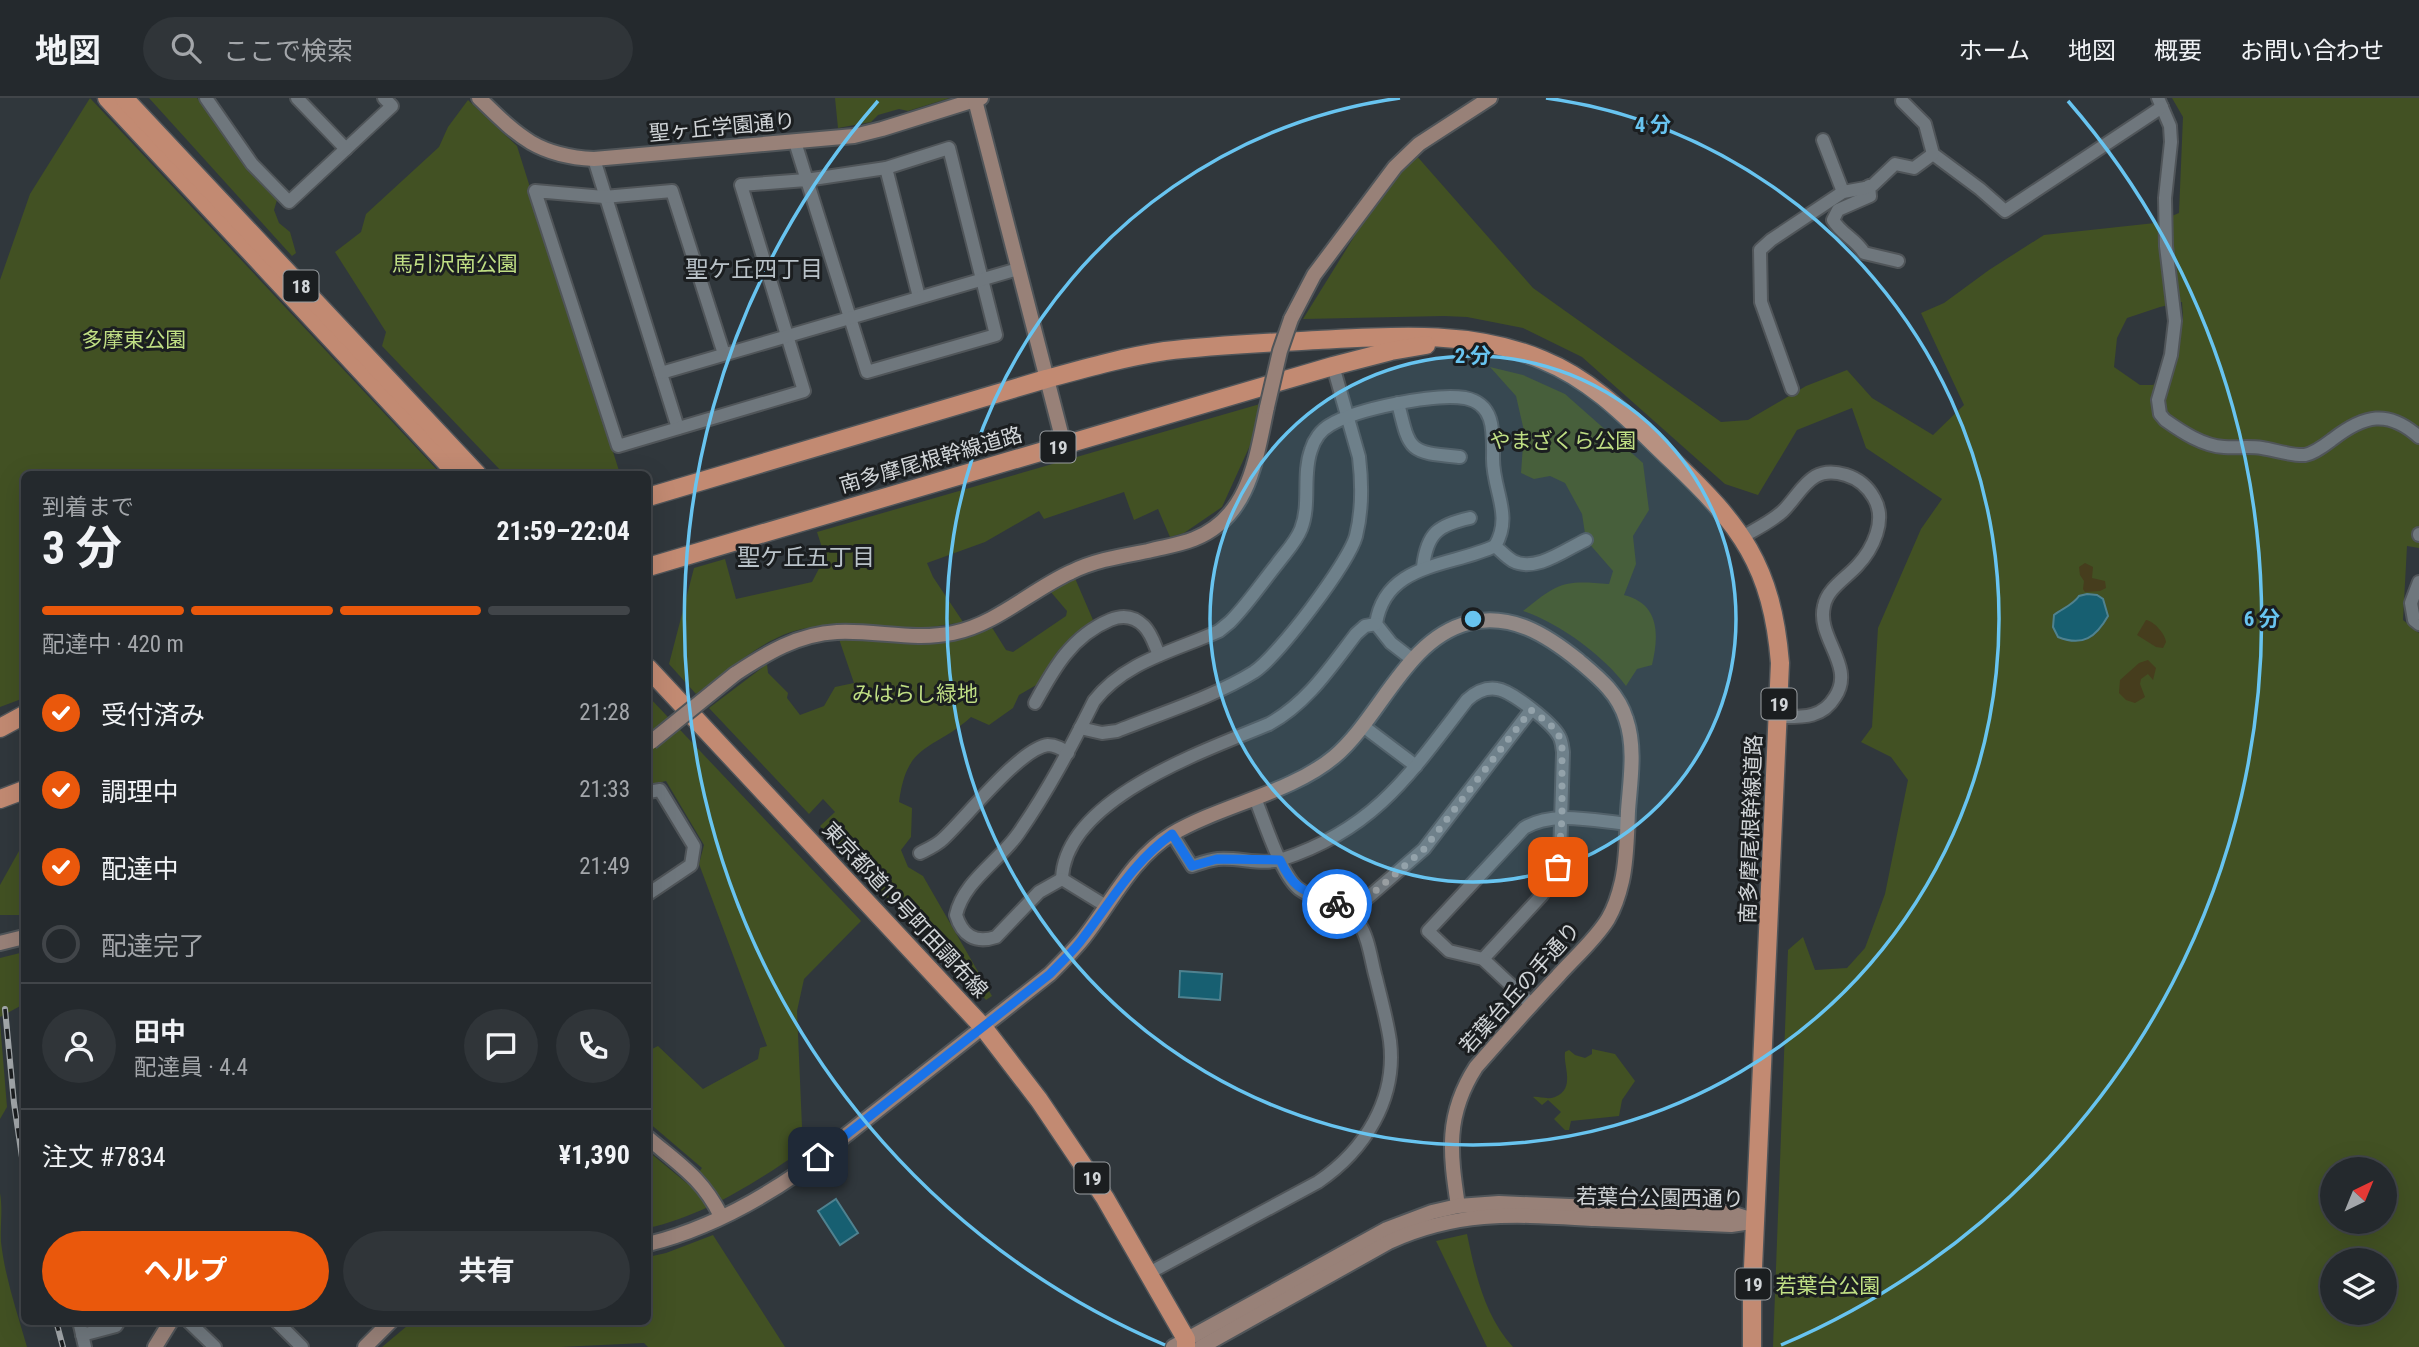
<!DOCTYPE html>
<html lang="ja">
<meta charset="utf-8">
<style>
:root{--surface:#24292d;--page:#303539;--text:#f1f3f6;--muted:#a3a6aa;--line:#414549;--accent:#ea580c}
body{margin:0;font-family:"Roboto Condensed","Noto Sans JP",sans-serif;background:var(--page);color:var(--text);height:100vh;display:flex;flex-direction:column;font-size:26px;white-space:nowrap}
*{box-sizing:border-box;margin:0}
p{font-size:23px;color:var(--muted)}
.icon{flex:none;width:38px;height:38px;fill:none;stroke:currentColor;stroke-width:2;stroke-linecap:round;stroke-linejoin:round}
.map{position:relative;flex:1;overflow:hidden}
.panel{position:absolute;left:21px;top:373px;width:630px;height:854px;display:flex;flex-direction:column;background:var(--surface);border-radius:10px;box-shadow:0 7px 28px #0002,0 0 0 2px var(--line)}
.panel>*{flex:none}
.needle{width:46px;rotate:43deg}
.fabs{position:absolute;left:2320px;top:1059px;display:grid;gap:14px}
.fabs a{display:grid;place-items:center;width:77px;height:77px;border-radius:50%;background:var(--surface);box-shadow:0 7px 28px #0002,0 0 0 2px var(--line);font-size:35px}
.pin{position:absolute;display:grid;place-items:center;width:60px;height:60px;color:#fff;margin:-30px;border-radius:14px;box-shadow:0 4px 10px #0006}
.courier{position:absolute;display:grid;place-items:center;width:70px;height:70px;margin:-35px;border:5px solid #1a73e8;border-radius:50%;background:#fff;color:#222;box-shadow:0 2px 9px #0007}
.headline em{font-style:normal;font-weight:700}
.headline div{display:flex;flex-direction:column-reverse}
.headline{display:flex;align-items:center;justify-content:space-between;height:119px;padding:0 21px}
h1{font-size:46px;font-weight:700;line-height:52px}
.bar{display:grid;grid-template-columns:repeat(4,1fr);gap:10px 7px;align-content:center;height:84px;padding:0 21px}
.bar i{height:9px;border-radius:5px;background:var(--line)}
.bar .on{background:var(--accent)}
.bar p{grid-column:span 4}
.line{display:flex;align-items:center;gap:18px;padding:0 21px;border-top:2px solid var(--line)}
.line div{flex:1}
.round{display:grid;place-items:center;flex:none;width:74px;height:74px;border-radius:37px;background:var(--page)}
ol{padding:0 21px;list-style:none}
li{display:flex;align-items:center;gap:21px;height:77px}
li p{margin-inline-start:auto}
li .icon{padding:7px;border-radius:50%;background:var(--accent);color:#fff;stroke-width:4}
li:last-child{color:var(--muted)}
li i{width:38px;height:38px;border:4px solid var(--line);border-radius:50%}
.primary-button{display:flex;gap:14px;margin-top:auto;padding:14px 21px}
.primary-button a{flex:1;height:80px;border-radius:42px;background:var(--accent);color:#fff;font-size:28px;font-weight:700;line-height:80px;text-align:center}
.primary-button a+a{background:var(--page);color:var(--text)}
header{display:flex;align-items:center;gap:42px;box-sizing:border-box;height:98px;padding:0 35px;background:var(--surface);border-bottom:2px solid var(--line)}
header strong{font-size:33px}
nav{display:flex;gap:38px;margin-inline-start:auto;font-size:24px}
.search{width:490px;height:63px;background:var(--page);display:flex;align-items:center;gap:18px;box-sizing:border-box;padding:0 24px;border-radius:38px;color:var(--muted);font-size:26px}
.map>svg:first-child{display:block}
</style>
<header>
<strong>地図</strong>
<div class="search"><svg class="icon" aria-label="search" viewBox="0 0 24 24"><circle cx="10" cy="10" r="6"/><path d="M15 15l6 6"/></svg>ここで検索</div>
<nav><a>ホーム</a><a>地図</a><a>概要</a><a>お問い合わせ</a></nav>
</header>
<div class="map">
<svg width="2419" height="1249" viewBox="0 0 2419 1249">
<rect width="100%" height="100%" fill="#30373c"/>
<!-- green -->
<g fill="#425123" fill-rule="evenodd">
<path d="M90,0l351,376h-417v224l-24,9v-427l30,-86z"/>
<path d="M149,0h48l50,68 30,34 -3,10 5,13 11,9 6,21 -4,3z"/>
<path d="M835,0h115l-42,13 -9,-2 -21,6 -7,7 -33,6z"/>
<path d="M2172,0h247v450l-12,-2 -4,74 16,13v714h-646l15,-397 15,-13 12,33 32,-2 18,-20 20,-54 23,-114 -17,-23 -30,-15 11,-15 6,-99 43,-99 21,-30 -76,-51 -14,-40 -55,22 -39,65 -33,-11 -143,-127 -59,-29 -56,-11 -23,-1 -141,3 54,-87 58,-78 118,134 188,134 27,-2 58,-34 41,-16 25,28 61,37 31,-30 -43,-92 23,-10 45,-33 55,-35 111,-12 24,-10 4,-96zM2182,204l1,15 -7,46 -23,22h-13l-26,-18 3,-29 10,-20 33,-11zM2333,1071h52v53h-52zM2333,1162h52v52h-52z"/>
<path d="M468,2l49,46 103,328h-116l-122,-128 4,-14 -51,-80 26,-20 5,-18 73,-67 9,-20z"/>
<path d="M1490,269l33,8 42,19 78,69 6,47 -16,26 3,28 -12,31c36,9 35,40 28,70l-15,4 -11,17c-22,-30 -67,-63 -103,-75 36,-29 41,-31 86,-27l4,-13 -27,-31 -4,-26 -17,-31 -15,-7 -16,3 -13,-6 3,-42 -8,-35z"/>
<path d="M1260,306l-8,37 -30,66 -38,26 -14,4 -12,-28 -24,11 -10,-28 -80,27 -5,-8 -54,31 -58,21 6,14 30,45c-14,2 -29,5 -43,6 -43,2 -87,-9 -129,4 -35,12 -65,41 -95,62l-27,-30 25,-96 31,-9 11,40 76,-17 13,-25 -8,-25z"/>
<path d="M1074,478l19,44 -19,14 -17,18 -19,32 -19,11 -6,13 -24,17 -18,-8c-39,35 -64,24 -72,85l13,6 -1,29 -10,13 7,17 15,9 69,120 -6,4 -87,-95 -11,-6 -68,-73 15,-14 -12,-13 -14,15 -100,-106 58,-44 1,9 20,20 -1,5 13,17 24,-9 11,-19 19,-4 -15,-44 78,4 35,-1 39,-16 15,24 7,2 53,-36 1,-5 -17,-20z"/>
<path d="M648,598l213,225 -57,58 -7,32 6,139c-47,32 -99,66 -155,78v-77l41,34 13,-17 -54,-46v-71l10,-5 45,43 55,-30 2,-11 7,-2 -68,-182 5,-19 -38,-64 -18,4z"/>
<path d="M24,744v73h-24v-30z"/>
<path d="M24,854v52l-24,13v-59z"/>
<path d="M0,924l7,85 -7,12z"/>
<path d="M1592,951l23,5 20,27 -13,19 -3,16 -48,5 -2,9h-4l-11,-11 7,-7 -13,-12 -6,5 -9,-8c6,-1 14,3 22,0 21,-8 8,-31 10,-45l4,-2 6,5 10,3 7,-4z"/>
<path d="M0,1095c3,17 0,32 1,49 4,36 16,70 26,105h-27z"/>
<path d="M1467,1136c8,39 18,83 46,113h-26l-51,-106z"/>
<path d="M713,1137l72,112h-137l-4,-4 -84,4h-178l31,-26h235v-64l18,-4z"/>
</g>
<!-- sand -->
<g fill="#463d1d">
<path d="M2085,465l8,4 -1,11 13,3 1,7 -6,3 -15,1 -2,-3 1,-8 -4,-6 -1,-8z"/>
<path d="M2146,522c8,1 19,14 20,22l-3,6 -7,-1 -19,-12z"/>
<path d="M2148,562l8,8 -3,12 -5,-6 -7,5 -1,5 5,13 -10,6 -9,-3 -7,-7 1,-13 19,-17z"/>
</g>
<!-- water -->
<g fill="#175f71" stroke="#4f8290" stroke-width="2">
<path d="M2087,496l10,1 6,4 5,17c-12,21 -25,31 -50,21l-5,-10 1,-12c9,-7 19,-10 25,-19z"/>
<path d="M1180,873l42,3 -2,26 -41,-3z"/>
<path d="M836,1101l22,34 -18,12 -22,-34z"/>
</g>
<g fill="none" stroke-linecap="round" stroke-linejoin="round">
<!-- street casing -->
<g stroke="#505559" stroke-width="16">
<g id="street">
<path d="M206,0l46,66 37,38 103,-96 -8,-8"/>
<path d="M297,0l49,51"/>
<path d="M2158,0l12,28 1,16 -6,56 1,48 9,75 -4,34 -13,45 2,14 5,6c17,12 38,26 59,27 13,1 25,-1 38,1 13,2 30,8 43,7 10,-2 20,-10 28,-16 31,-24 55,-30 86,-2"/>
<path d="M1902,3l23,23 8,30 47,35 25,22 157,-104"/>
<path d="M1823,42l20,52"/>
<path d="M594,61l84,269"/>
<path d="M886,70l33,129"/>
<path d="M1869,88l1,10 -32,14 -5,10c8,14 23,19 31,33l34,8"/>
<path d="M724,256l-52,-163 -68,6 -69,-6 83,255 186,-55 -63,-206 65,-5 80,-12 63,-20 47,187 -129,37 -72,-230"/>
<path d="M661,275l357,-104"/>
<path d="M1792,291l-31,-87 -1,-52 11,-10 72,-48 22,-4 8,-3 22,-21 19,4 19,-14"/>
<path d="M1398,305c12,50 11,49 62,54"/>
<path d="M2419,436v1"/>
<path d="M1742,439c14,-8 29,-15 41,-26 20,-20 27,-47 63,-36 13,4 22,12 28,23 13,22 -1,51 -17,68 -11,12 -30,23 -33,40 -8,32 32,60 11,91 -13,22 -34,20 -57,20"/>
<path d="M1423,469c4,-34 15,-42 47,-49"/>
<path d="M2419,484l-8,21 3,17 5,4"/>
<path d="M1413,562l-22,-17 -15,-19c9,-62 75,-57 119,-78 6,5 11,11 18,15 23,12 53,-12 73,-21"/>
<path d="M1035,605c19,-35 37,-67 75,-83 12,-5 24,-4 34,6 8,8 11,20 15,29"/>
<path d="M1363,628l53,40"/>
<path d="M1080,630l22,5 15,-2c42,-17 99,-35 137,-59 24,-16 94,-108 102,-136 6,-24 6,-54 3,-79l-26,-91"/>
<path d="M648,694l12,-2 34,56 -3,19 -43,29"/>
<path d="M1172,736l20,32c9,-3 17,-6 26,-7 21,-2 45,7 65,0 92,-30 128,-86 184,-159 9,-8 18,-13 30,-11 15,2 55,34 62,47 3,5 3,10 4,16l-3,106 -5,17 -13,20 -59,64"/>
<path d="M920,755c8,-4 17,-8 23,-14 22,-20 77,-91 105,-94 8,0 14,4 20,8"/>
<path d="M1062,781c3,-81 145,-129 207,-155 38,-21 61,-56 87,-90l9,-8 11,-2"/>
<path d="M1106,808l-44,-27 -23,13 -43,45c-21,7 -34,-2 -40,-22 7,-33 43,-54 62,-81 30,-43 53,-87 76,-133 31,-40 81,-50 125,-70l11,-9c17,-17 31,-38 47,-58 8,-11 19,-22 24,-35 10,-25 1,-54 10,-79 3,-10 10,-20 19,-25 26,-16 105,-32 135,-27 31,6 28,36 28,61 0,32 20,56 2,87"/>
<path d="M1350,815l74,-64 107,-139"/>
<path d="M1531,906l-48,-45 -34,-8 -21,-20 96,-103c29,-18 71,-7 104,-4"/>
<path d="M1149,1175l169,-91c47,-32 79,-83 72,-141 -3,-21 -9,-42 -14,-63 -5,-17 -7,-41 -18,-56 -17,-23 -39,-18 -59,-33 -18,-14 -35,-69 -44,-91"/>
<path d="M79,1223l6,26"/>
<path d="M188,1223l27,26"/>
<path d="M276,1223l26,26"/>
<path d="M82,1237l34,-9 3,-5"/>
</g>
</g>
<!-- secondary casing -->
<g stroke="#505559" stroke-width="18">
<g id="secondary">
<path d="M479,0c39,38 58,58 115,61l260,-23 28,-7 99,-31"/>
<path d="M975,2l89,345"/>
<path d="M1291,221l23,-44 81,-108 24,-23 71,-46"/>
<path d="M735,576c32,-21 63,-40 102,-42 39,-2 77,9 116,1 44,-9 78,-43 118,-61 24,-12 51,-16 77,-21 15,-4 31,-6 46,-12 56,-22 62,-81 73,-132"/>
<path d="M0,845l24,-6"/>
<path d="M648,1040c32,27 54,40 73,78"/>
<path d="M648,1146c53,-13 105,-40 150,-71l252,-199c11,-11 22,-22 32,-34 29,-36 49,-81 90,-106 49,-29 119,-41 162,-77 47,-40 72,-118 134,-134 43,-11 79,12 111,38 20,17 39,32 47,58 10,29 4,63 2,92 -1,23 -1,48 -6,70 -3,13 -7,26 -14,38 -13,21 -34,39 -50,57 -28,30 -55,60 -82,91 -31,48 -26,86 -18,139"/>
<path d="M155,1249l16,-26"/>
<path d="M365,1249l26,-26"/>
<path d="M1173,1249l214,-118 45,-17 26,-6 41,-3 232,10 25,8"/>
<path d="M1201,1249l188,-105c72,-33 130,-27 206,-23 45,2 91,4 136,6l20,-3"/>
</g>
</g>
<!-- primary casing -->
<g stroke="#505559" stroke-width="21">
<g id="primary">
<path d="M107,0l350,376"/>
<path d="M124,0l353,376"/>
<path d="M648,399l398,-118c40,-11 79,-22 119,-28 51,-6 102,-8 153,-11 75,-4 155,-10 225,20 52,21 89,62 129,100 69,65 100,106 108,203l-28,627v57"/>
<path d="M648,469l685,-201 58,-15 35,-6"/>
<path d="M648,570l335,359 56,73 66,98 81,141v8"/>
<path d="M0,630l24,-13"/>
<path d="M0,701l24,-9"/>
</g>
</g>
<!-- street -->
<use href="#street" stroke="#6f777d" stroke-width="12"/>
<!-- secondary -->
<use href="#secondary" stroke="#988178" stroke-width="14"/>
<!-- primary -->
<use href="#primary" stroke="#c28a72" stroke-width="18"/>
<!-- rail casing -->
<g stroke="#a2a7aa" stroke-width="6">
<g id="rail">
<path d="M5,911l9,94 10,68"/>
<path d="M56,1223l7,26"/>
</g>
</g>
<!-- rail -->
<use href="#rail" stroke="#1b1e20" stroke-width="3.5" stroke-dasharray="10" stroke-linecap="butt"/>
<!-- secondary-bridge casing -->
<g stroke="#505559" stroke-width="18" stroke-linecap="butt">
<g id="secondary-bridge">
<path d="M1267,309l13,-56 11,-32"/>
<path d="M651,644l84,-68"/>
</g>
</g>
<!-- secondary-bridge -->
<use href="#secondary-bridge" stroke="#988178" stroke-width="14"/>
</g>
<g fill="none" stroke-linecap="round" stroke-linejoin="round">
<!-- done -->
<path stroke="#999ea1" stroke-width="7" stroke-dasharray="0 12.6" d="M1337,806l13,9 74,-64 107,-139c13,10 28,18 31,35v73l-4,49"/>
<!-- route -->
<path stroke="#1a73e8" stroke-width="9" d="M818,1059l232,-183c11,-12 24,-23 33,-36 30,-39 49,-75 89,-104l20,32 25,-7 63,1c15,33 27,31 57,44"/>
</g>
<!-- distance rings -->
<circle cx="1473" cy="521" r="263" fill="#68c4f0" fill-opacity=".12"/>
<g fill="none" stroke="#68c4f0" stroke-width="3.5">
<circle cx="1473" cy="521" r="263"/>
<path d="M1546 0A526 526 0 1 1 1400 0"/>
<path d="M1165 1247A789 789 0 0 1 878 3M2068 3A789 789 0 0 1 1781 1247"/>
</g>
<g text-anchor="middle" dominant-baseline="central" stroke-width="6" stroke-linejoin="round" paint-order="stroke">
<!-- shield labels -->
<g fill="#1b1e20" stroke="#9a9ea1" stroke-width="2">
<rect x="283.5" y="172.5" width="35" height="31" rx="5"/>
<rect x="1040.5" y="333.5" width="35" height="31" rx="5"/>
<rect x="1761.5" y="590.5" width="35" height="31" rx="5"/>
<rect x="1074.5" y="1064.5" width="35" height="31" rx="5"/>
<rect x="1735.5" y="1170.5" width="35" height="31" rx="5"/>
</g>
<g font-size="19" font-weight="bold" fill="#d1d5d8">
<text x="301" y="188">18</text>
<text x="1058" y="349">19</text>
<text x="1779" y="606">19</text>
<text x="1092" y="1080">19</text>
<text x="1753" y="1186">19</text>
</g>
<!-- street labels -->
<g font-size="21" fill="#d1d5d8" stroke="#1b1e20">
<text transform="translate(722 29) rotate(-5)">聖ヶ丘学園通り</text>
<text transform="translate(931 362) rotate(-16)">南多摩尾根幹線道路</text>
<text transform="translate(1751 731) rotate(-88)">南多摩尾根幹線道路</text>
<text transform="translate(905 812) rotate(47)">東京都道19号町田調布線</text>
<text transform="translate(1520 890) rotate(-48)">若葉台丘の手通り</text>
<text transform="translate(1660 1100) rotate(1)">若葉台公園西通り</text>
</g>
<!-- park labels -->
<g font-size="21" fill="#c0df84" stroke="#1b1e20">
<text x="455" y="166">馬引沢南公園</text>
<text x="134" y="242">多摩東公園</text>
<text x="1563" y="343">やまざくら公園</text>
<text x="915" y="596">みはらし緑地</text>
<text x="1828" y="1188">若葉台公園</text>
</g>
<!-- neighbourhood labels -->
<g font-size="23" fill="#b9c2c8" stroke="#1b1e20">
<text x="754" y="171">聖ケ丘四丁目</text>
<text x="806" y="459">聖ケ丘五丁目</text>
</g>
</g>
<circle cx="1473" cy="521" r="10" fill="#68c4f0" stroke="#1b1e20" stroke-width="3.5"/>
<g font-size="21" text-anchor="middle" font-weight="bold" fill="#68c4f0" stroke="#1b1e20" stroke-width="6" stroke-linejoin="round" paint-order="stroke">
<text x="1653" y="34">4 分</text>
<text x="1473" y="265">2 分</text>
<text x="2262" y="528">6 分</text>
</g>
</svg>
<div class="fabs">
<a><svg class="needle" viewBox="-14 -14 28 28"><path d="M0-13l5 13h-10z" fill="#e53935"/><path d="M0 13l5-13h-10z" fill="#a3a6aa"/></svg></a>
<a><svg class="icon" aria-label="layers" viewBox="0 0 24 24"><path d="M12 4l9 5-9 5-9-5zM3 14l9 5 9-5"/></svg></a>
</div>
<div class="pin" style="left:1558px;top:769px;background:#ea580c"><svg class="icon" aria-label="bag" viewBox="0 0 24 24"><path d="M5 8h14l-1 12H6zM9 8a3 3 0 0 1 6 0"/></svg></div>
<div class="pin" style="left:818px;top:1059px;background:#1f2937"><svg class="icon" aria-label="home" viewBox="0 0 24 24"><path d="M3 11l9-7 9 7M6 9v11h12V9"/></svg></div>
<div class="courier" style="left:1337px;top:806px"><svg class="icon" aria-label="bike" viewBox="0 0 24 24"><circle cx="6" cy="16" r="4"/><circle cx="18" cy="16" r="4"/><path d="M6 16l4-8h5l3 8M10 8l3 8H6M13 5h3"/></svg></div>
<section class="panel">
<div class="headline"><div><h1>3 分</h1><p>到着まで</p></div><em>21:59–22:04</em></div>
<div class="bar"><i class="on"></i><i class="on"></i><i class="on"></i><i></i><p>配達中 · 420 m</p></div>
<ol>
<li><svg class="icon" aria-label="check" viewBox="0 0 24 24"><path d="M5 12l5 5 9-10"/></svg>受付済み<p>21:28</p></li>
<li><svg class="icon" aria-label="check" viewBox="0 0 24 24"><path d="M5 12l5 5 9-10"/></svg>調理中<p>21:33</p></li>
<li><svg class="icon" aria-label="check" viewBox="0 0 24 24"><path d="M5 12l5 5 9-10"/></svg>配達中<p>21:49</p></li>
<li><i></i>配達完了</li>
</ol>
<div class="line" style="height:126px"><a class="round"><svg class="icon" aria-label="person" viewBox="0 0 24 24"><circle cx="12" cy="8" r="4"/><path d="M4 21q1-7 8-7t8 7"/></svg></a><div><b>田中</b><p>配達員 · 4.4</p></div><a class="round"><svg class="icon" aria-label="chat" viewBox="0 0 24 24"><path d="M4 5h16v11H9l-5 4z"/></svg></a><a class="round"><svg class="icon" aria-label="phone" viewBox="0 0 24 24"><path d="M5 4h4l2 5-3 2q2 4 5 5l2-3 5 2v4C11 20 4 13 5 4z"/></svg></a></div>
<div class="line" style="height:91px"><div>注文 #7834</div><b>¥1,390</b></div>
<div class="primary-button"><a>ヘルプ</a><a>共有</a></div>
</section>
</div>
